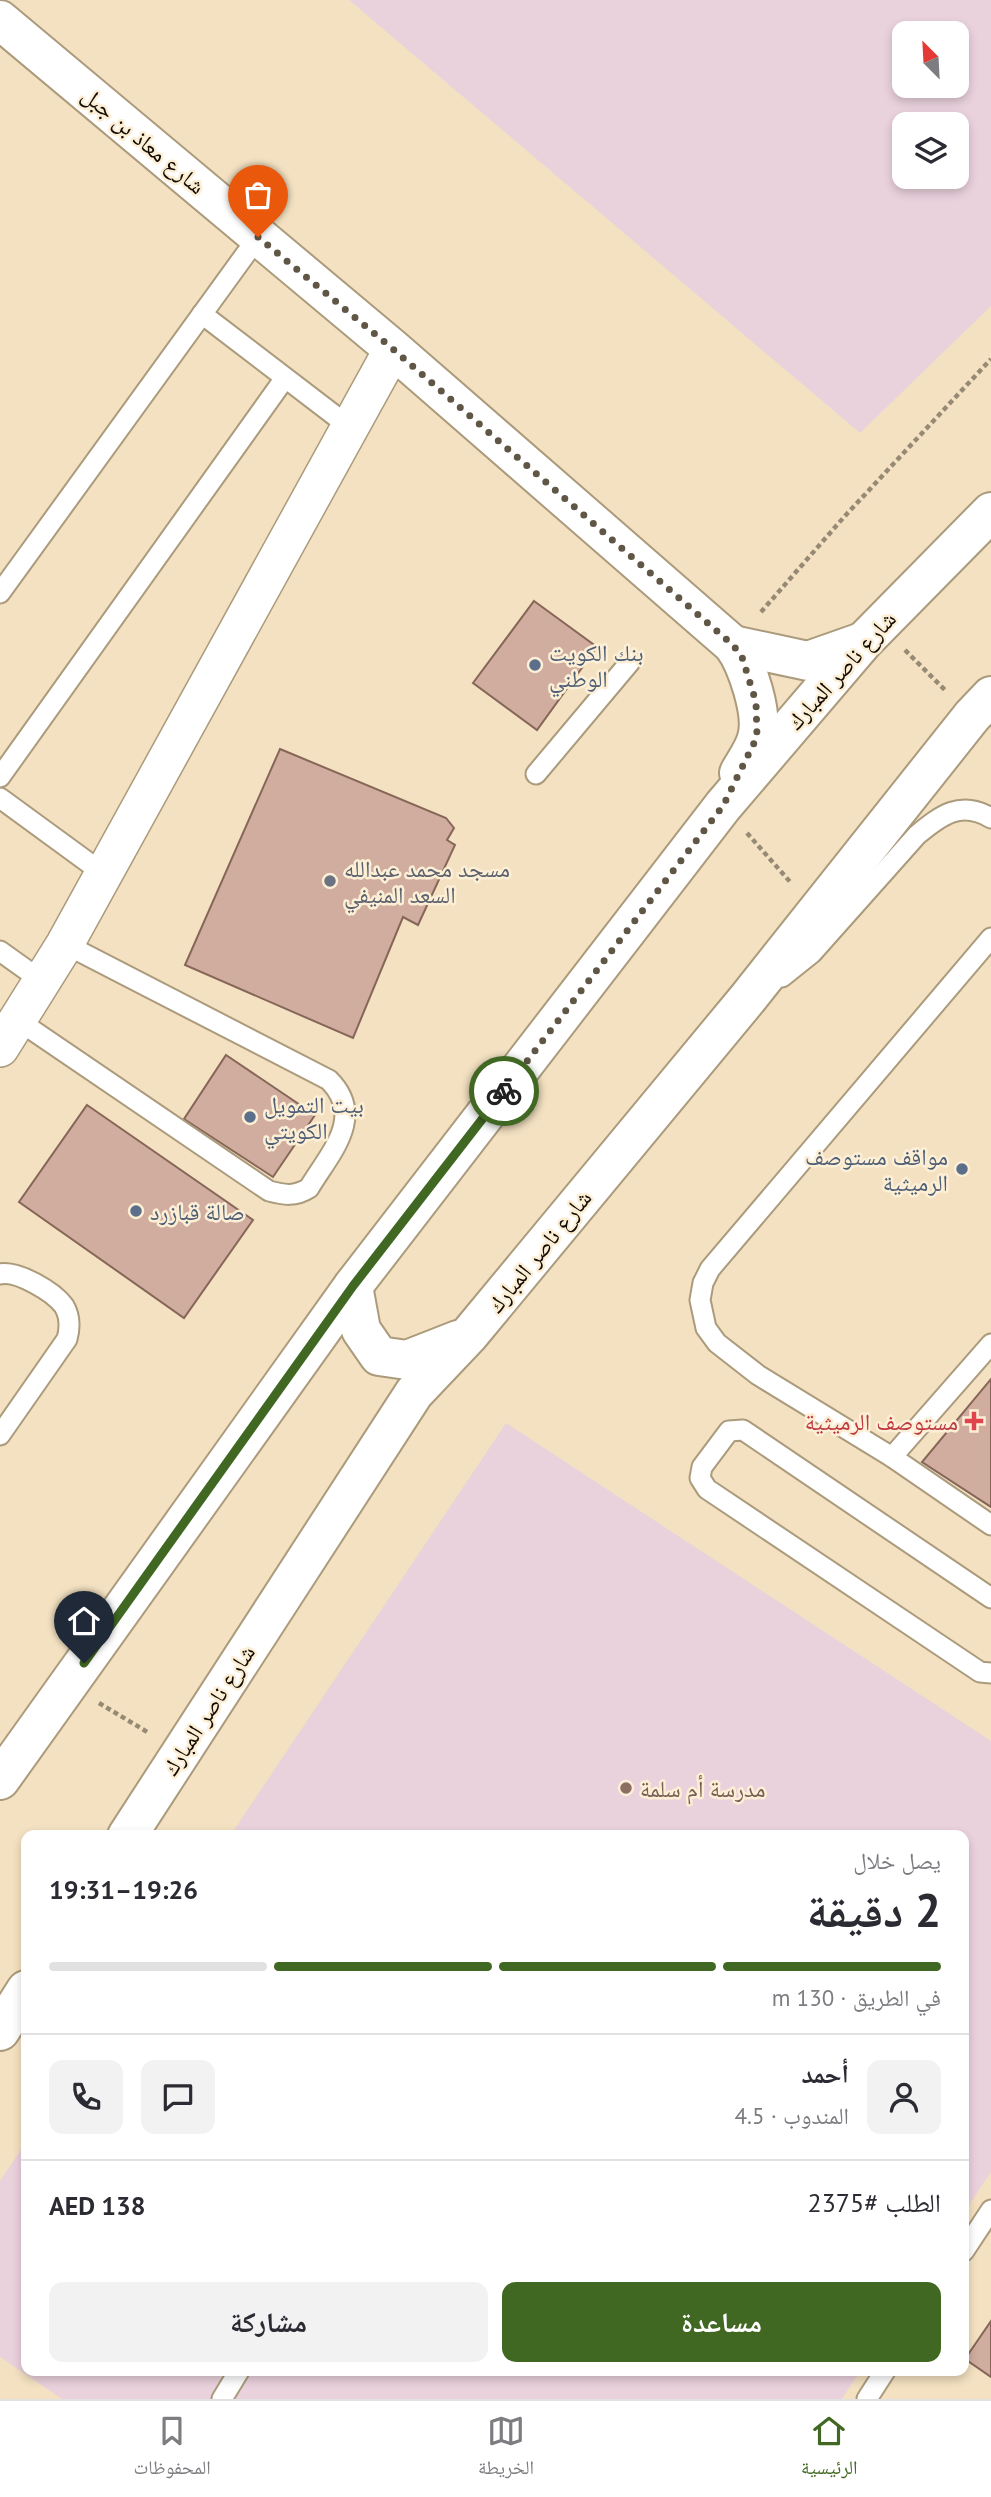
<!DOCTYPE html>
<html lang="ar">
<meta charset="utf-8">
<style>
:root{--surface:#fff;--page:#f2f2f3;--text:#2b2b33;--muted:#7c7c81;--line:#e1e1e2;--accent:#416822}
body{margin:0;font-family:"PT Sans","Noto Naskh Arabic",sans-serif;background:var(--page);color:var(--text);direction:rtl;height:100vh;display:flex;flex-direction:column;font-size:26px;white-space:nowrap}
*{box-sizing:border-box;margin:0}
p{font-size:23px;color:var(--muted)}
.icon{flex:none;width:38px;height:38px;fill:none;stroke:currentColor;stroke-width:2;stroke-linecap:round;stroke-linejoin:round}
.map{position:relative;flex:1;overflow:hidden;direction:ltr}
.sheet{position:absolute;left:21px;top:1830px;width:948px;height:546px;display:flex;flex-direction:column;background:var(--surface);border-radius:14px;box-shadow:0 4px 10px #0003;direction:rtl}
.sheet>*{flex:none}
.needle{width:46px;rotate:336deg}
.buttons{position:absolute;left:892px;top:21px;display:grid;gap:14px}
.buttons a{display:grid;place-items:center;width:77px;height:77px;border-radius:14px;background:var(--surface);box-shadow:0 4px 10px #0003;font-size:35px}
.pin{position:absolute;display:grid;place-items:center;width:60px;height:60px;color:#fff;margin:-72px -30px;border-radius:50% 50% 50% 0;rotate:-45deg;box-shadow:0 0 7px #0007}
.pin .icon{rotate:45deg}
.courier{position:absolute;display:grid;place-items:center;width:70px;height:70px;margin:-35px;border:5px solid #416822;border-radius:50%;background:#fff;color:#222;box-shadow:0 2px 9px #0007}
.headline em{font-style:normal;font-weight:700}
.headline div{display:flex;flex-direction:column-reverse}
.headline{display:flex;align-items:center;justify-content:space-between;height:119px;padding:0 28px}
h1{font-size:46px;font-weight:700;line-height:52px}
.bar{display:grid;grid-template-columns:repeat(4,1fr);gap:10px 7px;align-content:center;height:84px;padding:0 28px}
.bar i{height:9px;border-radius:5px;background:var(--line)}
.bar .current{background:var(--accent)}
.bar p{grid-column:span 4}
.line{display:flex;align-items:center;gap:18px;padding:0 28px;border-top:2px solid var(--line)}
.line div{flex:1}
.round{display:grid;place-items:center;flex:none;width:74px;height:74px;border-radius:14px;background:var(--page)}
.cta{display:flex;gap:14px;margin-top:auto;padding:14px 28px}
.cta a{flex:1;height:80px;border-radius:14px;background:var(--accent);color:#fff;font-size:28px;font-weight:700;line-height:80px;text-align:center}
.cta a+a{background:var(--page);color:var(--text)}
.menu{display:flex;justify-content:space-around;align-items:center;height:98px;border-top:2px solid var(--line);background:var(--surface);font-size:19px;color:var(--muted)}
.menu a{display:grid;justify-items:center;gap:4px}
.menu .current{color:var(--accent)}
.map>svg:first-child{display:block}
</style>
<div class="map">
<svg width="991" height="2399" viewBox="0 0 991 2399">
<rect width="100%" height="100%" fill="#f3e1c1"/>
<!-- education -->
<g fill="#ead2dd" fill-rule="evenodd">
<path d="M349,0h642v306l-131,127zM905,33h52v53h-52zM905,124h52v53h-52z"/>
<path d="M506,1423l485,318v431l-27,40v-376h-734z"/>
<path d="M26,2142v229h834l-18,28h-780l-62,-42v-176z"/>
</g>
<!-- building -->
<g fill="#d0ad9e" stroke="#866658" stroke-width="2">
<path d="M534,601l63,46 -60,83 -64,-47z"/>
<path d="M280,749l166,69 8,10 -7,12 8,5 -37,80 -15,-8 -50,121 -168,-73z"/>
<path d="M226,1055l89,60 -42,62 -89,-58z"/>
<path d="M87,1105l166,115 -69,98 -165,-116z"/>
<path d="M991,1379v128l-69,-45z"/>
<path d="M991,2321v56l-26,-18z"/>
</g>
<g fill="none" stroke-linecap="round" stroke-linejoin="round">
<!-- service casing -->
<g stroke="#ab9b7c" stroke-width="23">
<g id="service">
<path d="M202,314l149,114"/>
<path d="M0,593l258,-356"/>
<path d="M536,774l94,-112"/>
<path d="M0,777l285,-399"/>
<path d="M0,798l104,76"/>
<path d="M991,938l-281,331 -7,14 -3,17 6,28 11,15 41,32 134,82 99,68"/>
<path d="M0,951l42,30"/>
<path d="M782,977l30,-24 105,-118c24,-20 44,-35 74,-17"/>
<path d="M19,1021l250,170c15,4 26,6 40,-3 21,-35 57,-71 20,-108l-264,-136"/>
<path d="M0,1274c17,-4 54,18 64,32 6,10 6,22 3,33l-67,96"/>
<path d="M892,1457l99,-113"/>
<path d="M991,1598l-248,-168 -14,1 -27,36 -2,11 7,11 273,183 11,1"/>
<path d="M964,2251l27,-41"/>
<path d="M222,2399l17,-28"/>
<path d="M867,2399l18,-28"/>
</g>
</g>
<!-- minor casing -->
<g stroke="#ab9b7c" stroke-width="40">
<path id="minor" d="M0,1048l65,-104 328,-595"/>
</g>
<!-- tertiary casing -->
<g stroke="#ab9b7c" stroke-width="42">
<g id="tertiary">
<path d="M0,20l393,329 340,296c14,19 31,69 24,93 -3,12 -12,24 -18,35"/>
<path d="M733,645l75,16 54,-19"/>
<path d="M353,1286l8,44 18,26 28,4 51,-20"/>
<path d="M0,1780l353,-494 370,-480 140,-164 128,-130"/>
<path d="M127,1836l287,-443 55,-58 279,-337 224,-282 19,-20"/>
<path d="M0,2031l26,-41"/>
</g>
</g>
<!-- path -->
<g stroke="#978a74" stroke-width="4.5" stroke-dasharray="5 3.5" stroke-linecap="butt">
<path d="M761,612l83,-95 147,-158"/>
<path d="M905,650l41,41"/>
<path d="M747,833l45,51"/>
<path d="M99,1703l50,30"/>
</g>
<!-- service -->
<use href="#service" stroke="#fff" stroke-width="19"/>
<!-- minor -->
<use href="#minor" stroke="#fff" stroke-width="37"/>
<!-- tertiary -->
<use href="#tertiary" stroke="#fff" stroke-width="38"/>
</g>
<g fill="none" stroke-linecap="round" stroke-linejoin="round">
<!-- done -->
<path stroke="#605646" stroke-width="7" stroke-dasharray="0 12.6" d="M258,237l135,112 340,296 9,12 14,45 1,35 -34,69 -219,285"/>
<!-- route -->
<path stroke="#416822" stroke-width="9" d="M84,1663l269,-377 151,-195"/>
</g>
<!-- markers -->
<g fill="#5c6f8a" stroke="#fdefd5" stroke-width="2.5">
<circle cx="535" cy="665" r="7"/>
<circle cx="250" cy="1117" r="7"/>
<circle cx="962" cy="1169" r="7"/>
<circle cx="136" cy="1211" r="7"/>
</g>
<circle fill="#6b7280" stroke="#fdefd5" stroke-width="2.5" cx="330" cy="881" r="7"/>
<path fill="#e0444e" stroke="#fdefd5" stroke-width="2.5" d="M970.5 1410.5h7v7h7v7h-7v7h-7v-7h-7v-7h7z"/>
<circle fill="#8d6e63" stroke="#fdefd5" stroke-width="2.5" cx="626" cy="1788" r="7"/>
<g text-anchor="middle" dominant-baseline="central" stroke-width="5" stroke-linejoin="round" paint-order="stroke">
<!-- street labels -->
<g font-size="23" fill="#110b03" stroke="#fdefd5">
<text transform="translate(144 140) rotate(40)">شارع معاذ بن جبل</text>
<text transform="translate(841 670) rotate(-48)">شارع ناصر المبارك</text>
<text transform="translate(539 1251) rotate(-51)">شارع ناصر المبارك</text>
<text transform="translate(208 1710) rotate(-57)">شارع ناصر المبارك</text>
</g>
<!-- service labels -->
<g font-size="23" fill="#4e5e75" stroke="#fdefd5" text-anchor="start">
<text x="549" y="652">بنك الكويت<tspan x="549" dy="26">الوطني</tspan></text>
<text x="264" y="1104">بيت التمويل<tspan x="264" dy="26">الكويتي</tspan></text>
<text x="948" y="1156" text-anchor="end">مواقف مستوصف<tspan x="948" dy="26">الرميثية</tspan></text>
<text x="150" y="1211">صالة قبازرد</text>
</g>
<!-- worship labels -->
<g font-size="23" fill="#5b616d" stroke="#fdefd5" text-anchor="start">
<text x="344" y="868">مسجد محمد عبدالله<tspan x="344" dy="26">السعد المنيفي</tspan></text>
</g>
<!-- health labels -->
<g font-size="23" fill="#be3a42" stroke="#fdefd5" text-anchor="end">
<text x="958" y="1421">مستوصف الرميثية</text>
</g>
<!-- education labels -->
<g font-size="23" fill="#785e54" stroke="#fdefd5" text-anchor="start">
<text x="640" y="1788">مدرسة أم سلمة</text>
</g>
</g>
</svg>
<div class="buttons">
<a><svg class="needle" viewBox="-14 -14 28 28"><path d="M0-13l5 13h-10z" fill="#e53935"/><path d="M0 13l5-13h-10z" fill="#7c7c81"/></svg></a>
<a><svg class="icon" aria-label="layers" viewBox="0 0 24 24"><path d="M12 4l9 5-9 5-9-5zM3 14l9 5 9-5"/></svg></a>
</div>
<div class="pin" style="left:258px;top:237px;background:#ea580c"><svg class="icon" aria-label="bag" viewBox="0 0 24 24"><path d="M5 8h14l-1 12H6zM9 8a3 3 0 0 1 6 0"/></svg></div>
<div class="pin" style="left:84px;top:1663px;background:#1f2937"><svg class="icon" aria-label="home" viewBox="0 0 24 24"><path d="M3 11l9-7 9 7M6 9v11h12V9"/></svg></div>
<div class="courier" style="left:504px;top:1091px"><svg class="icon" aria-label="bike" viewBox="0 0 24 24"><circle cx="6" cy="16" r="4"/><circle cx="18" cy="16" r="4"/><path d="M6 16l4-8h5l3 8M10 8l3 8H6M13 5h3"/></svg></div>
<section class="sheet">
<div class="headline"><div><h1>2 دقيقة</h1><p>يصل خلال</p></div><em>19:26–19:31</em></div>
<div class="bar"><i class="current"></i><i class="current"></i><i class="current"></i><i></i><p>في الطريق · 130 m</p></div>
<div class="line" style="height:126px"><a class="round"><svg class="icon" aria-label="person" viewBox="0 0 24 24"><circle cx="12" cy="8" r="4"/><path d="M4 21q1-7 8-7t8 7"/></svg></a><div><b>أحمد</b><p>المندوب · 4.5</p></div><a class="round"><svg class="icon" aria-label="chat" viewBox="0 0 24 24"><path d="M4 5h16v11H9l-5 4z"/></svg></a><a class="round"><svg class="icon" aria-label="phone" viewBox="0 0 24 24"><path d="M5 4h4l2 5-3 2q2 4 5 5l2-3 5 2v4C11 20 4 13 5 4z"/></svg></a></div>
<div class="line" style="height:91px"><div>الطلب #2375</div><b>AED 138</b></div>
<div class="cta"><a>مساعدة</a><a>مشاركة</a></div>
</section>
</div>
<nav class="menu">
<a class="current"><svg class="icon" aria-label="home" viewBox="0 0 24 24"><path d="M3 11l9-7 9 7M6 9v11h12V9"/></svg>الرئيسية</a>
<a><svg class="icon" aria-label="map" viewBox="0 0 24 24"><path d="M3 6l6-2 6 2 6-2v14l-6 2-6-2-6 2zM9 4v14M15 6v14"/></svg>الخريطة</a>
<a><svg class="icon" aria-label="saved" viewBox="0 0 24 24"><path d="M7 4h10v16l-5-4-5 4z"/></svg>المحفوظات</a>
</nav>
